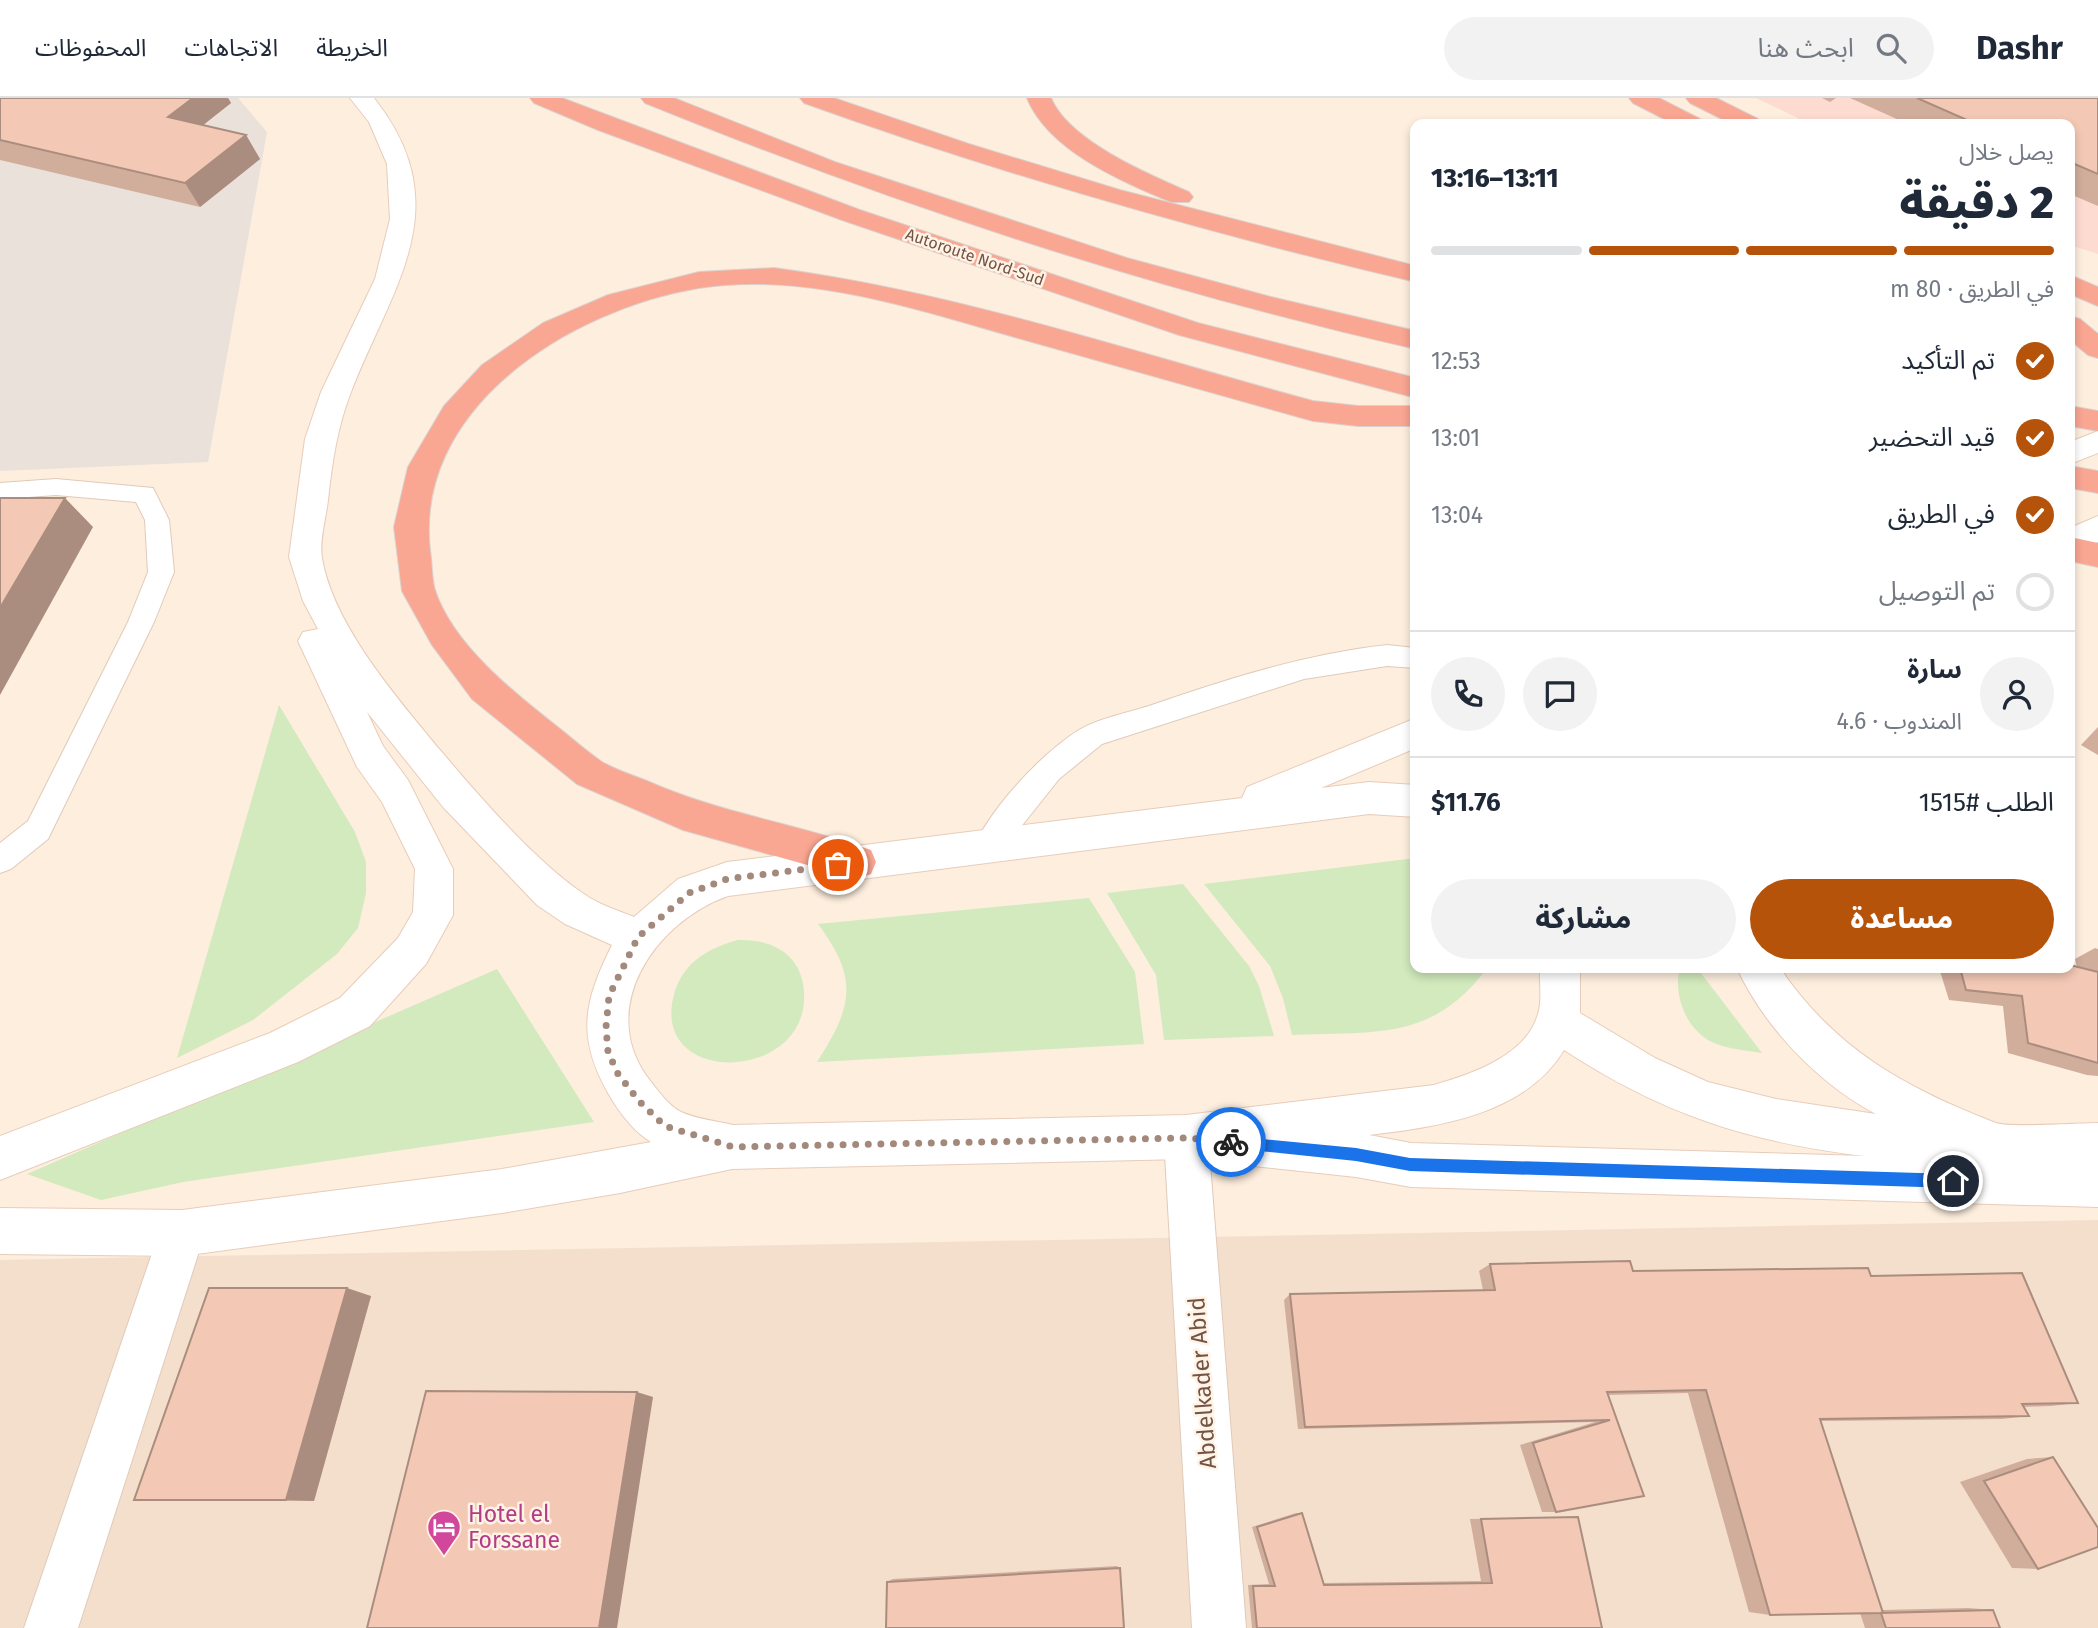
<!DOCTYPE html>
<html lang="ar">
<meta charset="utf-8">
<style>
:root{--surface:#fff;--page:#f2f2f3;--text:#1f2937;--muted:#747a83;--line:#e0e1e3;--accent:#b45309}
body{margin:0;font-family:"Fira Sans","Noto Sans Arabic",sans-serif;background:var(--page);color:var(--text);direction:rtl;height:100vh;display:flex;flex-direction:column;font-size:26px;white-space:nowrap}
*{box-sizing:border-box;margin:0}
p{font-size:23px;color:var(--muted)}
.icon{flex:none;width:38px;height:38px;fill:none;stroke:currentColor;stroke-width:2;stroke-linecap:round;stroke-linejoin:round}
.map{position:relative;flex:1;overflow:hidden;direction:ltr}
.side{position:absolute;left:1410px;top:21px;width:665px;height:854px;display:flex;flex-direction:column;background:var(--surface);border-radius:14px;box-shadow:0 4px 10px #0003;direction:rtl}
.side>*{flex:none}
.pin{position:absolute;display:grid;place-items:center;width:60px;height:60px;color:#fff;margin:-30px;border:4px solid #fff;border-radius:50%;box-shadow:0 2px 7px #0007}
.courier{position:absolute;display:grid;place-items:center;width:70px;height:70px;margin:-35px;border:5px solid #1a73e8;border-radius:50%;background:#fff;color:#222;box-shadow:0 2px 9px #0007}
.overview em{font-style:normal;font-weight:800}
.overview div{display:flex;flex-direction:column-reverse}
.overview{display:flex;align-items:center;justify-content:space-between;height:119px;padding:0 21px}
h1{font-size:46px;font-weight:800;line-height:52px}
.bar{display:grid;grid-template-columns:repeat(4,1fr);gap:10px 7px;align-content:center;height:84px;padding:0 21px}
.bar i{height:9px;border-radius:5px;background:var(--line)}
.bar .current{background:var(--accent)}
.bar p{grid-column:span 4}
.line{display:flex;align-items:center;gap:18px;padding:0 21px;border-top:2px solid var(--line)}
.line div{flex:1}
.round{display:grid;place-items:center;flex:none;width:74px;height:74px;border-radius:37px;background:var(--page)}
ol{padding:0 21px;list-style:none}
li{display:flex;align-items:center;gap:21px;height:77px}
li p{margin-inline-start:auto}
li .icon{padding:7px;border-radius:50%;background:var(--accent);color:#fff;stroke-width:4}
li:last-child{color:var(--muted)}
li i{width:38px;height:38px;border:4px solid var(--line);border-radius:50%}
.button{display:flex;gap:14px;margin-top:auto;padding:14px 21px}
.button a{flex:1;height:80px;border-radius:42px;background:var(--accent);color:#fff;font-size:28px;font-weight:800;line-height:80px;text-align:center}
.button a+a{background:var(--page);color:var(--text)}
header{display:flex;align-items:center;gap:42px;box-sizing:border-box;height:98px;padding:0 35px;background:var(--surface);border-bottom:2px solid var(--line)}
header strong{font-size:33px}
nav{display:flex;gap:38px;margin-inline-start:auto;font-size:24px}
.search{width:490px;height:63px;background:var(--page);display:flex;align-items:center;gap:18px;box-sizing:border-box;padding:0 24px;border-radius:38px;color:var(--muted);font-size:26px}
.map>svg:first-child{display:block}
</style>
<header>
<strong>Dashr</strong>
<div class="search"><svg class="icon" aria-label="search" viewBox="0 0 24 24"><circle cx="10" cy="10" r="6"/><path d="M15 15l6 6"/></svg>ابحث هنا</div>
<nav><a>الخريطة</a><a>الاتجاهات</a><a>المحفوظات</a></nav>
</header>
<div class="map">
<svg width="2098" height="1530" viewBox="0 0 2098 1530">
<rect width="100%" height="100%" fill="#fdeede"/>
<!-- residential -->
<path fill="#f4dfcc" d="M2098,1122v408h-2098v-368z"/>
<!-- commercial -->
<path fill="#fedbd1" d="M1756,0h342v156l-28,-9v-121h-260z"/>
<!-- industrial -->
<path fill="#eae1da" d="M0,0h238l29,34 -59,330 -208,9z"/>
<!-- green -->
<g fill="#d2eabd">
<path d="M279,607l76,127 11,30v31l-8,35 -21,26 -84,66 -76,38z"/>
<path d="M1416,760v110h71c-55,74 -112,63 -195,67l-9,-37 -13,-32 -66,-82z"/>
<path d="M1183,786l66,82 10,20 15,50 -110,4 -8,-65 -49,-82z"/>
<path d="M1089,800l46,74 9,72 -327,18c36,-56 42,-83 1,-138z"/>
<path d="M738,842c35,-1 64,15 66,52 6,92 -159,96 -129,-1 10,-30 34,-43 63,-51z"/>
<path d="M1680,870h17l65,85c-18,-3 -38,-4 -54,-13 -23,-14 -35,-47 -28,-72z"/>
<path d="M497,871l97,153 -411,60 -82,18 -74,-26z"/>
</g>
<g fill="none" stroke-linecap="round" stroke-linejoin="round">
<!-- lane casing -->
<g stroke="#e0caba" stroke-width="2">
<g id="lane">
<path d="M56,381l97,9 16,32 5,52 -20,50 -106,217 -37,30 -11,4v-30l28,-22 100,-199 20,-50 -3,-52 -9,-18 -80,-7 -56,4v-16z"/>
<path d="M1387,547l29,3v20l-29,-2 -83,13 -202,65 -43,35 -59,74 -10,4 -10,-4 -5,-9c19,-39 67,-91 104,-114 20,-12 48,-17 70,-24 78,-27 156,-52 238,-61z"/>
</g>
</g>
<!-- street casing -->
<g stroke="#e0caba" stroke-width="2">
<g id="street">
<path d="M1186,1017l16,7 6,15 38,491h-54l-28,-491 6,-15z"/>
<path d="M182,1112l16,7 7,16 -127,395h-54l135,-395 7,-16z"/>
</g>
</g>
<!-- secondary casing -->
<g stroke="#e8ccba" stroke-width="2">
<g id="secondary">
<path d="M350,0h24c86,109 18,188 -23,294 -14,36 -19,71 -23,108 -2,18 -9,41 -6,58 11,67 76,141 118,192 39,46 100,117 150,148 13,8 30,13 44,19l44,-38 49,-17 515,-64 5,-11 169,-69v30l-95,40 48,-6 47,3v32l-47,-3 -641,82c-74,26 -134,115 -77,186 8,10 18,24 30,30 16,7 35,9 52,13l453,-10 248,-30c35,-10 90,-28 103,-68 6,-15 2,-34 3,-49h40v45l75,45 53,24 68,17 100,15c-57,-30 -112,-87 -139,-146h43c55,82 128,121 216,155 13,5 84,0 102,0v84l-687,-20 -55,-10 -102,-11 -16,-7 -3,-7 -49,7 -454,10 -112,24 -118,20 -320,43 -182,-2v-46l182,2 320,-41 149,-27c-18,-11 -32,-30 -43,-49 -32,-57 -24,-92 4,-148l-47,-21 -28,-19 -94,-98 -76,-95 16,34 25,34 45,89v46l-27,49 -56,62 -72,36 -298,118v-44l270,-103 70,-35 58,-60 15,-26 2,-43 -33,-67 -25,-35 -59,-126 5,-9 15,-3 -15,-28 -14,-44 16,-118 16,-47 54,-113 15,-60 -3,-55 -18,-42zM1564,952c100,65 184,92 301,106l-454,-13 -42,-8c68,-8 156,-20 195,-85z"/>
<path d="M2098,333v22l-28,11v-22z"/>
<path d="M2098,418v26l-28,13v-27z"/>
</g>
</g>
<!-- highway casing -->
<g stroke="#dbd2cf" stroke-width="2">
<g id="highway">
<path d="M530,0h32l298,112 338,113 218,55v20l-237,-63 -337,-115 -244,-90 -64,-27z"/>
<path d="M641,0h33l161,64 292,96 144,39 145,34v18c-268,-61 -517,-143 -771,-246z"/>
<path d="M800,0h34l135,46 151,46 296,76v16c-208,-49 -412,-107 -612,-179z"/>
<path d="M1027,0h24c18,43 97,76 138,94l4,5 -4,5h-18c-50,-21 -122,-51 -144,-104z"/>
<path d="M1629,0h30l41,21 4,5h-30l-41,-21z"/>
<path d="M1686,0h30l42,21 4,5h-30l-42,-21z"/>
<path d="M774,170c182,24 362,85 539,133l45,5h58v20h-58l-45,-5c-96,-27 -192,-54 -288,-81 -104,-29 -217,-69 -326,-52 -128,21 -291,121 -268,270 1,10 1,22 4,32 18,56 84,107 129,142 12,10 25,21 38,30 14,8 30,13 45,19 72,32 150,43 224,69l5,12 -5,12 -14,5 -174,-49 -106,-46 -105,-85 -40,-54 -30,-54 -8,-64 14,-60 36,-61 38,-41 61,-42 65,-28 91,-23z"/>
<path d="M2070,177l28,12v19l-28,-12z"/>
<path d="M2070,218l10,3 18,15v24l-10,-3 -18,-15z"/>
<path d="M2070,308l28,5v20l-28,-5z"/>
<path d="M2070,368l28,5v22l-28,-5z"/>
<path d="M2070,439l28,6v24l-28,-6z"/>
</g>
</g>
<!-- lane -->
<use href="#lane" fill="#fff" fill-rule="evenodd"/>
<!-- street -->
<use href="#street" fill="#fff" fill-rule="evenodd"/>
<!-- secondary -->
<use href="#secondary" fill="#fff" fill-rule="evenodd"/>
<!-- highway -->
<use href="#highway" fill="#f9a692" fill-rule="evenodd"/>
</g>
<!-- wall -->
<g fill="#d1ad9c">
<path d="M0,0h228l3,5 -28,22 43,10 14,24 -60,48 -200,-47z"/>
<path d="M1822,0h14l-6,4z"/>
<path d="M1850,0h248v108l-28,-12v-70h-162z"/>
<path d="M2098,629v28l-17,-10z"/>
<path d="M2095,850l3,1v127l-11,-1 -79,-22 -5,-47 -54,-6 -10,-32 138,-1 -2,-8z"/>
<path d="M1490,1166l143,7 238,5 207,127 -27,3 -28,1 6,9 -27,3 -181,2 61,189 86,-2 25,2 7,18h-135l-5,-15 -90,2 -21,-3 -61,-219 -80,2 36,101 -88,16h-14l-22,-67 75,-23 -297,7 -14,-129 6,-6 193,-4 -4,-19z"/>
<path d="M371,1198l-57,205 -180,-1z"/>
<path d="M2053,1359l-15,112 -26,-1 -52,-86 67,-23z"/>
<path d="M1296,1415h6l22,70 157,-2 -11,-62 108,-2 24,111h-350l-4,-43 21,-1 -17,-57z"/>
<path d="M1117,1468l3,2 -233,14 6,-3z"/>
</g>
<!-- shaded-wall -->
<g fill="#aa8d7f">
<path d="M193,0h35l3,5 -48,38 -15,-24z"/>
<path d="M246,37l14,24 -60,48 -15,-24z"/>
<path d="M65,400l28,29 -93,168v-87z"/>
<path d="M347,1190l24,8 -57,205 -28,-1z"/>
<path d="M637,1294l16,5 -36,231h-18z"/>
</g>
<!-- building -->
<g fill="#f3c9b5" stroke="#aa8d7f" stroke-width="2">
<path d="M0,0h193l-25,19 78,18 -61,48 -185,-43z"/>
<path d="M1917,0h181v76l-28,-12v-38h-94z"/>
<path d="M0,400h65l-65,110z"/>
<path d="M2070,867l28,7v91l-70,-20 -6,-47 -56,-6 -6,-22h110z"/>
<path d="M1630,1163l3,10 235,-3 3,8 151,-3 56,130 -56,1 7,12 -209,3 63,194 -113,2 -64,-225 -99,2 37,104 -88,16 -23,-69 77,-23 -305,7 -15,-133 205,-4 -5,-26z"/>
<path d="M209,1190h138l-61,212h-152z"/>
<path d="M426,1293l211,1 -38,236h-232z"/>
<path d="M2053,1359l45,71v19l-60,22 -54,-88z"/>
<path d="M1302,1415l22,72 168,-2 -11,-64 97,-2 24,111h-345l-4,-42h22l-18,-59z"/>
<path d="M1120,1470l4,60h-238l1,-46z"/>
<path d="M1993,1512l7,18h-114l-5,-15z"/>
</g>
<!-- route -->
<path fill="#1a73e8" d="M1231,1038l125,12 54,10 543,16 7,7 -7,7 -543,-17 -54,-10 -125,-13 -7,-6z"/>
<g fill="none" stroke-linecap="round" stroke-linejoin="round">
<!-- done -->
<path stroke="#a3897b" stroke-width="7" stroke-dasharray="0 12.6" d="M838,767l-111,14 -38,14 -51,44 -29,59 -3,31 2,25 10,22 21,27 26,25 68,21 453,-9 45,4"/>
</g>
<!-- icons -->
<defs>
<g id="hotel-pin" transform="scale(1.75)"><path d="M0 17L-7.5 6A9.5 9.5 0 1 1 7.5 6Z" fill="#d1479c" stroke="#fff3e5"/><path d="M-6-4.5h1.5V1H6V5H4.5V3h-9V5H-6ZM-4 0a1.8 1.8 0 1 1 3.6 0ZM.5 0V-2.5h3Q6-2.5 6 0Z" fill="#fff"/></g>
</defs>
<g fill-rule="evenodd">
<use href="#hotel-pin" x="444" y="1429"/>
</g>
<g text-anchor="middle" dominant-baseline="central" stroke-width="5" stroke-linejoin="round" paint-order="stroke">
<!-- far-street labels -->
<g font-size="16" fill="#735346" stroke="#fff3e5">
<text transform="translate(975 159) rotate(19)">Autoroute Nord-Sud</text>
</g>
<!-- near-street labels -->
<g font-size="23" fill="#735346" stroke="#fff3e5">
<text transform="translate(1202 1285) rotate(-94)">Abdelkader Abid</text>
</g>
<!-- near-hotel labels -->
<g font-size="23" fill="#b23c85" stroke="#fff3e5" text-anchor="start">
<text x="468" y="1416">Hotel el<tspan x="468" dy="26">Forssane</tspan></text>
</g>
</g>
</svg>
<div class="pin" style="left:838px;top:767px;background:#ea580c"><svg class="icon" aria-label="bag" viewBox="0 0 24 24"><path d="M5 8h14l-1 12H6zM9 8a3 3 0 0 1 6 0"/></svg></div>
<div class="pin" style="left:1953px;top:1083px;background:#1f2937"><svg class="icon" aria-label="home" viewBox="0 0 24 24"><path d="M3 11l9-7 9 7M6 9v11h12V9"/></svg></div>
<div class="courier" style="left:1231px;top:1044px"><svg class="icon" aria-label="bike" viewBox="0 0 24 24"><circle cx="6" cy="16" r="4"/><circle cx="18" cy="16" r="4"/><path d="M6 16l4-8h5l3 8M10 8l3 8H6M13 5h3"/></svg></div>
<section class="side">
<div class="overview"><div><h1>2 دقيقة</h1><p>يصل خلال</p></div><em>13:11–13:16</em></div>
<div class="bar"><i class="current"></i><i class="current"></i><i class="current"></i><i></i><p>في الطريق · 80 m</p></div>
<ol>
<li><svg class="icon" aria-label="check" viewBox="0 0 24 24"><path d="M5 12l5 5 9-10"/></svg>تم التأكيد<p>12:53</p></li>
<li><svg class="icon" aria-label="check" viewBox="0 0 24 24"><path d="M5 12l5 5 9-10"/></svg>قيد التحضير<p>13:01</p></li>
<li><svg class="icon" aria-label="check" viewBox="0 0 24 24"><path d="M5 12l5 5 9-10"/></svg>في الطريق<p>13:04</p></li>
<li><i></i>تم التوصيل</li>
</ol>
<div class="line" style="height:126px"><a class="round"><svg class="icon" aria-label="person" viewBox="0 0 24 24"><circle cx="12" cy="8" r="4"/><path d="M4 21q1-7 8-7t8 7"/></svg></a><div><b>سارة</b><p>المندوب · 4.6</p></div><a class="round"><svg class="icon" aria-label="chat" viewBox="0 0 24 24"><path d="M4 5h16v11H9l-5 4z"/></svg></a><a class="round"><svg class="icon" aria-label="phone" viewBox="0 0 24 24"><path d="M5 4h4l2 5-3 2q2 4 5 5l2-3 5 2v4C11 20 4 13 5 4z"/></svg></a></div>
<div class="line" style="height:91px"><div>الطلب #1515</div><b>$11.76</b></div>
<div class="button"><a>مساعدة</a><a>مشاركة</a></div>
</section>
</div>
